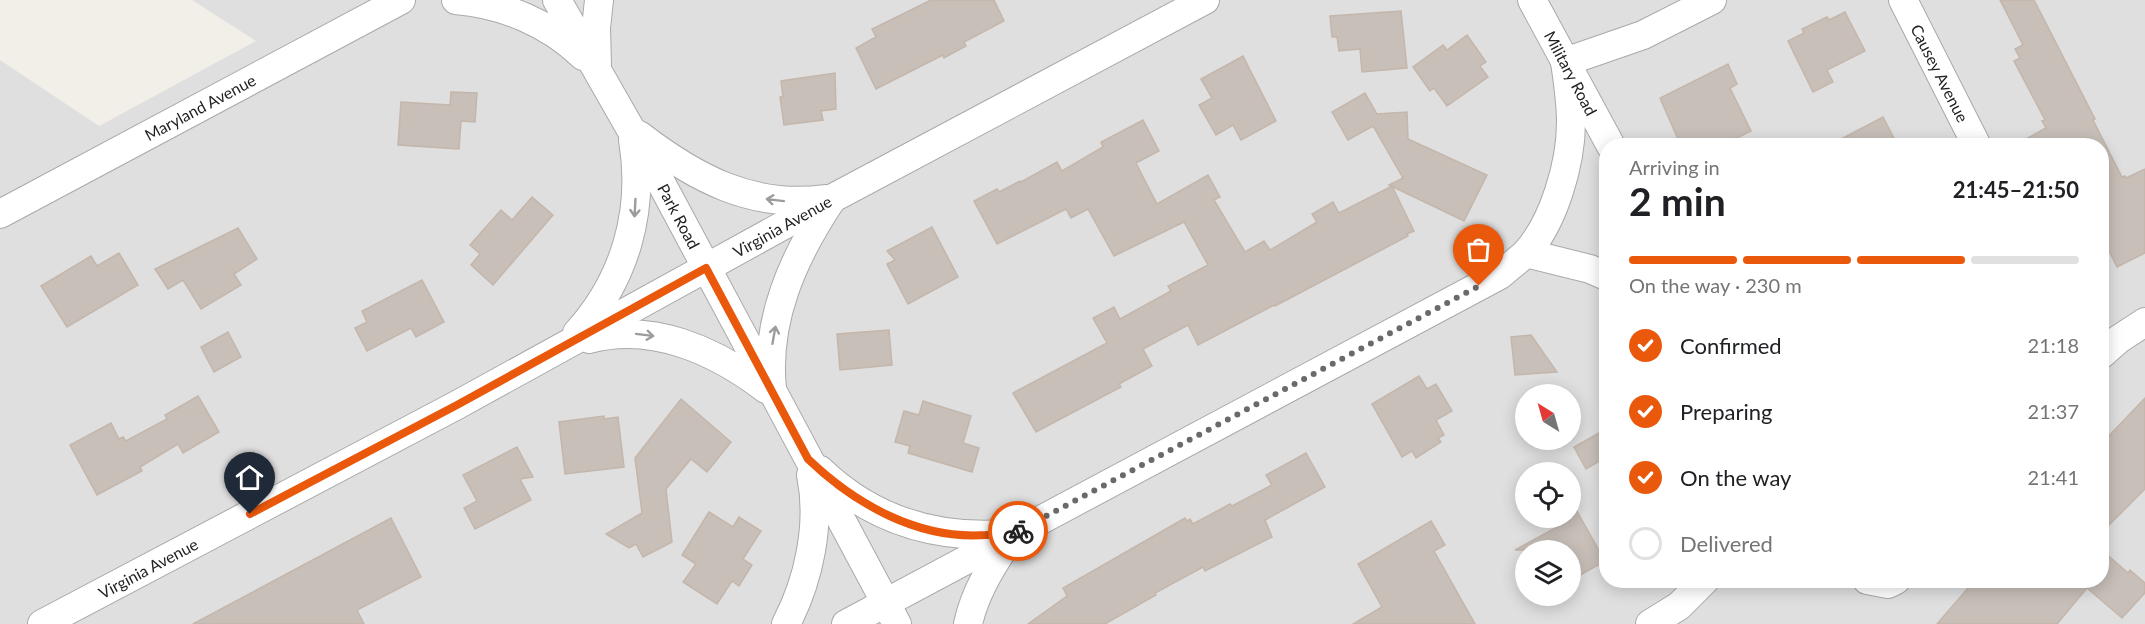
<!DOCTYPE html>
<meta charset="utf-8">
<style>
:root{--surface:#fff;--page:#f2f2f2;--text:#202124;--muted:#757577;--line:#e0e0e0;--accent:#ea580c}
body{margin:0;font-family:Lato,sans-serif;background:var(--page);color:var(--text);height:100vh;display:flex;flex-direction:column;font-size:22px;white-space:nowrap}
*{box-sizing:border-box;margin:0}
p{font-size:20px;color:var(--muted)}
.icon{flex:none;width:33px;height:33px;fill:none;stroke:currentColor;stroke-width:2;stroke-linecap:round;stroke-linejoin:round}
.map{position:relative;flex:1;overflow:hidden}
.drawer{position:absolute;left:1599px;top:138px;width:510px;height:450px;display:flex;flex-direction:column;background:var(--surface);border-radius:24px;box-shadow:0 3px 15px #0003}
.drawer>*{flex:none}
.needle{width:39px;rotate:323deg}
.tools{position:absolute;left:1515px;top:384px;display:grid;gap:12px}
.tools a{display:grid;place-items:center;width:66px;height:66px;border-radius:50%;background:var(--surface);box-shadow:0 3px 15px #0003;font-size:30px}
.pin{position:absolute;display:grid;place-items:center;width:51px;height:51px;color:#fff;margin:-62px -26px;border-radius:50% 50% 50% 0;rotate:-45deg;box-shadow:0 0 6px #0007}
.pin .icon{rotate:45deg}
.courier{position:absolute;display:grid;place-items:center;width:60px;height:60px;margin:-30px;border:4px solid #ea580c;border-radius:50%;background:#fff;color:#222;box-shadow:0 2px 8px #0007}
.headline em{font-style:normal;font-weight:700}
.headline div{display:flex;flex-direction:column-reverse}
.headline{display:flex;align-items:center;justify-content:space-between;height:102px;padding:0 30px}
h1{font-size:39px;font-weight:700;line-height:45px}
.bar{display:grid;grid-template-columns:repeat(4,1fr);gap:9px 6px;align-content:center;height:72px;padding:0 30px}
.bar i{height:8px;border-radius:4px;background:var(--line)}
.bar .selected{background:var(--accent)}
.bar p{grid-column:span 4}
ol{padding:0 30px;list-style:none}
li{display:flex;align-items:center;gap:18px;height:66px}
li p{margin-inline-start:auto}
li .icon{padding:6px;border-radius:50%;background:var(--accent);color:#fff;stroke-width:4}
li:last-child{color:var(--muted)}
li i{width:33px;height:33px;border:3px solid var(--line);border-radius:50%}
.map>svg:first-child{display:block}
</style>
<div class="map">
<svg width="2145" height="624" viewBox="0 0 2145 624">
<rect width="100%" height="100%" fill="#f2efe9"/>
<!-- residential -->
<path fill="#e0dfdf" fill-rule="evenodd" d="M192,0h1953v624h-2145v-564l99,66 157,-85zM1606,146h496v434h-496zM1526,394h44v46h-44zM1526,472h44v46h-44zM1526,550h44v46h-44z"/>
<!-- building -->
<g fill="#c7bfb8" stroke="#c4b6ab" stroke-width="1.5">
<path d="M931,0h63l10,21 -40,21 2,4 -22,12 -1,-3 -67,34 -20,-41 20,-11 -4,-8z"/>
<path d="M2000,0h34l61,119 -2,1 29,57 3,-1 1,2 19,-9v84l-28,14 -15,-30v-91h-89l33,-18 -4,-7 3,-1 -31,-59 6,-3 -5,-9 8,-4z"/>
<path d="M1401,11l6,57 -45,4 -2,-23 -21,2 -2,-14h-5l-2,-21z"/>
<path d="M1845,12l20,39 -38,19 6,12 -20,10 -25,-51 16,-8 -2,-4 25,-12 2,3z"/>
<path d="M1467,35l19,27 -6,4 8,11 -41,29 -13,-18 -4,3 -17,-24 30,-22 4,5z"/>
<path d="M1243,56l33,65 -35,19 -8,-15 -17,10 -17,-30 13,-7 -11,-19z"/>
<path d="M1728,64l9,20 -7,4 21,43 -30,15h-40l-21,-48z"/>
<path d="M835,73l1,36 -15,2 2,9 -39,5 -4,-28h3l-2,-16z"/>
<path d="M451,92l26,1 -2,29 -14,-1 -2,28 -61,-4 3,-43 49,3z"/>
<path d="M1365,93l12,21 30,-2 1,27 79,36 -23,46 -75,-36 14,-7 -30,-52 -25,14 -16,-28z"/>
<path d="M1883,117l15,29h-70z"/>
<path d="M1143,120l16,31 -23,12 21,41 51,-29 12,22 -6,3 31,52 19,-11 6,9 47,-28 -5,-8 21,-12 6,11 53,-27 22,45 -7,3 1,2 -133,70 -1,-1 -76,40 -10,-20 -45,24 9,17 -33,18 2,3 -85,45 -23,-39 94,-50 -14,-25 21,-11 6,12 51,-28 -3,-5 40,-21 -24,-43 -70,34 -26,-47 -17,9 -5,-9 -69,35 -23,-43 23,-12 2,3 21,-11 1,1 36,-20 5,9 41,-24 -2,-5z"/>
<path d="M532,197l21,18 -60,70 -22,-20 9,-11 -10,-9 31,-35 11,10z"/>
<path d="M932,227l26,50 -50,27 -21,-40 8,-4 -8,-9z"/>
<path d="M238,228l19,31 -23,15 7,11 -40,24 -18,-29 -15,9 -13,-20z"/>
<path d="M119,253l19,32 -71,42 -26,-41 50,-30 6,10z"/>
<path d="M422,280l22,42 -28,15 -5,-9 -44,23 -12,-23 12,-6 -5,-11z"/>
<path d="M889,330l3,35 -52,5 -3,-36z"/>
<path d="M228,332l13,25 -27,15 -13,-25z"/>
<path d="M1531,335l26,37 -42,3 -4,-38z"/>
<path d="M1419,376l8,13 9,-5 16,27 -16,9 8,15 -6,3 3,4 -25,16 -4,-7 -10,6 -30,-53z"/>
<path d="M198,396l21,36 -36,21 -5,-9 -38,23 2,4 -45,24 -27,-50 41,-22 8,16 4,-2 3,4 41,-22 -2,-4z"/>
<path d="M2145,398v91l-43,43v-89z"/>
<path d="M681,399l50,43 -24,30 -16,-13 -25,30 6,53 -29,15 -7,-13 -7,4 -23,-14 36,-21 -7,-55z"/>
<path d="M923,401l48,15 -8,27 16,5 -7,24 -64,-19 2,-7 -15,-4 9,-31 15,4z"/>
<path d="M604,416v3l14,-2 6,50 -59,7 -6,-52z"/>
<path d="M1606,429v28l-20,12 -12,-22z"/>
<path d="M517,447l16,30 -13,2 11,21 -56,29 -11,-21 13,-7 -14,-26z"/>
<path d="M1306,453l19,34 -60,33 7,17 -67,34 -2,-4 -48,26 1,2 -51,29h-77l39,-28 -4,-8 122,-70 2,3 3,-2 3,5 37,-20 2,2 40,-21 -6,-10z"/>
<path d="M1570,499l35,62 -35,20v-31h-55l55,-30z"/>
<path d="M709,512l24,15 6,-10 22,14 -18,28 9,6 -13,21 -7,-5 -15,23 -34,-22 13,-18 -14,-9z"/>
<path d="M391,518l30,59 -64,33 7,14h-171z"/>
<path d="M1431,521l14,24 -11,6 41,73h-122l29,-17 -24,-43z"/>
<path d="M2102,550l26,23 2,-3 15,13v10l-23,25 -35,-30 -30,36h-120l38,-44h127z"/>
</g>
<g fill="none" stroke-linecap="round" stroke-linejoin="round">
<!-- street casing -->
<g stroke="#a9a9a9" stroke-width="30">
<g id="street">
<path d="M456,0c47,4 93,23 127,56"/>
<path d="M557,0l101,177 239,447"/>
<path d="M1532,0l79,146"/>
<path d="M1903,0l74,146"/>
<path d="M597,65l-1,-37 3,-28"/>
<path d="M639,135c56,43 113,74 186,64"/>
<path d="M0,214l401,-214"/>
<path d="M1526,253l64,16 16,7"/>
<path d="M577,333c48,-53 68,-122 56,-193"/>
<path d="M589,339c64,-17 127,12 177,50"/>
<path d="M2102,354l17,-15 26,-17"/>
<path d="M772,389c-7,-69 21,-131 58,-187"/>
<path d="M820,470c52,50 116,69 186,64"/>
<path d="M1867,580l21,4 8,-4"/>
<path d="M42,624l415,-219 376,-207 372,-198"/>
<path d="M786,624c23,-44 35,-100 25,-149"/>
<path d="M846,624l654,-349c8,-7 17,-14 25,-21 29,-31 46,-91 46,-132 0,-20 -3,-40 -6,-60l78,-27 69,-35"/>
<path d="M968,624c7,-32 24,-60 44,-87"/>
<path d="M1650,624l29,-18 26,-26"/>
</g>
</g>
<!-- street -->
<use href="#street" stroke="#fff" stroke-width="28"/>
</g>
<!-- one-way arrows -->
<defs><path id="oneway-shaft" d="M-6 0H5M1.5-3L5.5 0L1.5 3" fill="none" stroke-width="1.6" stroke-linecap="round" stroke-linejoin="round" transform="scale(1.5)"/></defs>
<g stroke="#9c9c9c">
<use href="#oneway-shaft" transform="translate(775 200) rotate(-173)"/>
<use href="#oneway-shaft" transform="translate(635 208) rotate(93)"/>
<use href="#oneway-shaft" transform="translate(645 335) rotate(7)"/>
<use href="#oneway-shaft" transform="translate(774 335) rotate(-80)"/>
</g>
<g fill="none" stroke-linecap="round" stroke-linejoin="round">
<!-- done -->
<path stroke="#6b6a68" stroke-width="6" stroke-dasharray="0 10.8" d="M1018,531l461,-245"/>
<!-- route -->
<path stroke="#ea580c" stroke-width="8" d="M250,514l207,-109 249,-137 102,191c47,45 110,81 178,76 10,-1 23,0 32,-4"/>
</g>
<g text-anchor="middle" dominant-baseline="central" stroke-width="5" stroke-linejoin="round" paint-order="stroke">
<!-- street labels -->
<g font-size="16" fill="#222" stroke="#fff">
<text transform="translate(1571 73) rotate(62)">Military Road</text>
<text transform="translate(1940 73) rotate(63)">Causey Avenue</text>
<text transform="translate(200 107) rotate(-28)">Maryland Avenue</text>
<text transform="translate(679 216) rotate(62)">Park Road</text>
<text transform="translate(782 226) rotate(-29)">Virginia Avenue</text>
<text transform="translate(148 568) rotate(-28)">Virginia Avenue</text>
</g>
</g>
</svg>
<div class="tools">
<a><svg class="needle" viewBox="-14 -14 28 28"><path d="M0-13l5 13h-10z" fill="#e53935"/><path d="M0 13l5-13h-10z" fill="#757577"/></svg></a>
<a><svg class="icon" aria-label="locate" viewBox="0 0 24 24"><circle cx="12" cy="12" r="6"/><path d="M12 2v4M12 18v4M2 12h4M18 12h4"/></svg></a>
<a><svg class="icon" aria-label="layers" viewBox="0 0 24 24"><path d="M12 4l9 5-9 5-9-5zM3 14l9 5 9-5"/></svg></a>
</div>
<div class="pin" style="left:1479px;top:286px;background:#ea580c"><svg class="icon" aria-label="bag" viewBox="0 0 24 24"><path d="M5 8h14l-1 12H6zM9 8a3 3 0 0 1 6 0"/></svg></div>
<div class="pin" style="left:250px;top:514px;background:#1f2937"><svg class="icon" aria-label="home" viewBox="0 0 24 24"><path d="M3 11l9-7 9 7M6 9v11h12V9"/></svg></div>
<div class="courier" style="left:1018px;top:531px"><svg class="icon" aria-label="bike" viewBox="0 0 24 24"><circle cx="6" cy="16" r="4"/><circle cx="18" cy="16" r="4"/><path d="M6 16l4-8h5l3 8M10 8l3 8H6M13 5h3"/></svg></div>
<section class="drawer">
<div class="headline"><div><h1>2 min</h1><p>Arriving in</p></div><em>21:45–21:50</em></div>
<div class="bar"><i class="selected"></i><i class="selected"></i><i class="selected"></i><i></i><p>On the way · 230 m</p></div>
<ol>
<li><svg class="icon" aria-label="check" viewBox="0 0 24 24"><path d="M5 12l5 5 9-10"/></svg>Confirmed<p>21:18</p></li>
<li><svg class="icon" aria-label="check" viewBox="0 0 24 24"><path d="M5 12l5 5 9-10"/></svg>Preparing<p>21:37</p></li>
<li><svg class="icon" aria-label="check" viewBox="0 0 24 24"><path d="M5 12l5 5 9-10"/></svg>On the way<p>21:41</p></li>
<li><i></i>Delivered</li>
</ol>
</section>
</div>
